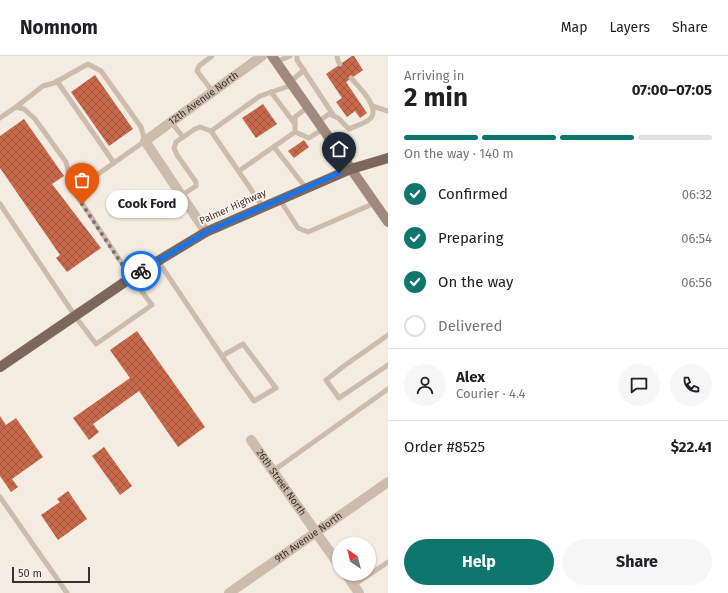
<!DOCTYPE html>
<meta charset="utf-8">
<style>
:root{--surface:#fff;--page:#f6f6f6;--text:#202124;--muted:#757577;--line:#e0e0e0;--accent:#0f766e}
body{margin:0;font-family:"Fira Sans",sans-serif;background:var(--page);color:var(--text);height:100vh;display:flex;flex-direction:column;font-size:15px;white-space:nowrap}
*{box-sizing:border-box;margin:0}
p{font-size:13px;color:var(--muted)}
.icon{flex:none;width:22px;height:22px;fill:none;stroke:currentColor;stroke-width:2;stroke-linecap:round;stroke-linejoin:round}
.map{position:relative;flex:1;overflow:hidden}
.sheet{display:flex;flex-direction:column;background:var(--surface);width:340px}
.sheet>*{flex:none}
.needle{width:26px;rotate:325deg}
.fabs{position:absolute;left:332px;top:481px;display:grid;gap:8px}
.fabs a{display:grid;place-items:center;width:44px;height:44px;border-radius:50%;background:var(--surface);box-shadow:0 1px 3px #0004;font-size:20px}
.scale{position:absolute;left:12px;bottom:10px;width:78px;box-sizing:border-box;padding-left:4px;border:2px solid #3b302b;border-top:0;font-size:11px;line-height:14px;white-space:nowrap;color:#3b302b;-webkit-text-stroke:3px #fbf5ee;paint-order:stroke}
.pin{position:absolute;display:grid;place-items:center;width:34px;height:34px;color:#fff;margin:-41px -17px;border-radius:50% 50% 50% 0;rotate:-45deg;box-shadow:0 0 4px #0007}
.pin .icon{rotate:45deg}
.courier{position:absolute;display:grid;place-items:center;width:40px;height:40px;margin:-20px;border:3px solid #1a73e8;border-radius:50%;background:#fff;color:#222;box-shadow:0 1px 5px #0007}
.bubble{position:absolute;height:28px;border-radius:14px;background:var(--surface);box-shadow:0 1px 3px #0004;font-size:13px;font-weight:700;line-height:28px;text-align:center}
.headline em{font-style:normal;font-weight:700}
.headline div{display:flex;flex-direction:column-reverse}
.headline{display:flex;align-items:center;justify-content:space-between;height:68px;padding:0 16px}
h1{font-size:26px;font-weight:700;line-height:30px}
.bar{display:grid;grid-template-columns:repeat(4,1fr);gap:6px 4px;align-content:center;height:48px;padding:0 16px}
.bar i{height:5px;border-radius:3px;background:var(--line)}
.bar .active{background:var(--accent)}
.bar p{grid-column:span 4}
.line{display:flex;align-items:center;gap:10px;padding:0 16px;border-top:1px solid var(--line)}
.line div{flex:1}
.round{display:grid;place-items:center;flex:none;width:42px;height:42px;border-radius:21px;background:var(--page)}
ol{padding:0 16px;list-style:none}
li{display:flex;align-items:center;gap:12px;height:44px}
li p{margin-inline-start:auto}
li .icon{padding:4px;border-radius:50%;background:var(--accent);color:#fff;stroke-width:4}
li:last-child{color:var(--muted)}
li i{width:22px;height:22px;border:2px solid var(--line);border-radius:50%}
.cta{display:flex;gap:8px;margin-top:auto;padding:8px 16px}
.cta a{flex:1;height:46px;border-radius:24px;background:var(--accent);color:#fff;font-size:16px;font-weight:700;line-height:46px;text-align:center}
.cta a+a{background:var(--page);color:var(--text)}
header{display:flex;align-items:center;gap:24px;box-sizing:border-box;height:56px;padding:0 20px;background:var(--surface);border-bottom:1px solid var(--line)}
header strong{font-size:19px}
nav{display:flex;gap:22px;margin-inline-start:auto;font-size:14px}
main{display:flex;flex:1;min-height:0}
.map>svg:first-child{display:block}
</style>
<header>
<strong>Nomnom</strong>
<nav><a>Map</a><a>Layers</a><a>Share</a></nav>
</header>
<main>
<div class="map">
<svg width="388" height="537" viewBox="0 0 388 537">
<defs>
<pattern id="building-cross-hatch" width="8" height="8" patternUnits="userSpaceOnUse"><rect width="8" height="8" fill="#c8694b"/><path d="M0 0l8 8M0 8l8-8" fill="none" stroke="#a4573f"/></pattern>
</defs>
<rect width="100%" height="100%" fill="#f4ebe1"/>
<!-- building -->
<g fill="url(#building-cross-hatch)">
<path d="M352,0h2l9,14 -17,12 21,31 -7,5 -5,-7 -8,6 -11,-15 6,-4 -16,-24z"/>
<path d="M95,19l38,54 -24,17 -38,-54z"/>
<path d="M263,48l14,20 -21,14 -14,-20z"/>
<path d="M24,63l40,57 -12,8 49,64 -34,24 -11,-14 4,-3 -60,-87v-32z"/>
<path d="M304,84l5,7 -15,11 -6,-7z"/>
<path d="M137,275l68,96 -27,20 -39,-56 -46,33 6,8 -10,8 -16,-22 57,-40 -20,-28z"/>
<path d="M0,360l6,9 10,-7 27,39 -31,22 6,8 -7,5 -11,-16z"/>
<path d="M104,391l28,39 -12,9 -28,-39z"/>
<path d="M68,435l19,28 -29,21 -17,-25 19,-13 -3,-3z"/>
</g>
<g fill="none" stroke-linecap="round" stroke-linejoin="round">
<!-- lane -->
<g stroke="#cdbbac" stroke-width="5">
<path d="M212,0l-13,10 -2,5 16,21"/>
<path d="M297,0v4l37,56"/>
<path d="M337,0l1,5 2,3"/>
<path d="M276,6l14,-6"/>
<path d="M57,25l57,82"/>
<path d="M290,26l14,-12"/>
<path d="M271,36l24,32"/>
<path d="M372,50l16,5"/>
<path d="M16,51l27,-21 11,-3 34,-19 13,7 40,56 4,14 -71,50"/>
<path d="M0,62l16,-11 8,2 11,10 31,43 4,17 1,8 3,4 57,86 21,28 -56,39 -21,-28 -75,-112"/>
<path d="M171,66l12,15"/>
<path d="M318,66l11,-8 9,4 11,11c6,-3 18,-6 22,-11 9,-11 -13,-32 -20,-40"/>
<path d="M295,76l14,6 14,-9"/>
<path d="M274,91l32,41"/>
<path d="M239,115l56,-39v-15l13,-10"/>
<path d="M182,139l14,-9v-4l-19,-27 -3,-7 2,-6 19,-13 5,-2 11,4"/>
<path d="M280,144l18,28 10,4 67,-29"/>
<path d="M263,151l-52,-76 49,-35 32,-11"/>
<path d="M158,205l74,110 22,30 22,-13 -33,-44 -21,12"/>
<path d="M388,279l-44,31 -18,14 13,18 49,-33"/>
<path d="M273,415l115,-82"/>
<path d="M0,441l67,96"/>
<path d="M354,529l34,-23"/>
</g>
<!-- street -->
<g stroke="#cdbbac" stroke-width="10">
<path id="s1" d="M206,176l-61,-91 117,-85"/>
<path id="s2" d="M251,384l88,125"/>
<path d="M346,518l13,19"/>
<path id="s3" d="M229,537l159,-111"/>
</g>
<!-- secondary -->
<path stroke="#a18a7d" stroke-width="10" d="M272,0l116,166"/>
<!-- primary -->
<path stroke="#7d675c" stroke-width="10" d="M0,311l138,-94 68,-41 145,-63 37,-11"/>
</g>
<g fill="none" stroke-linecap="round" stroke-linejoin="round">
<!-- done -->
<path stroke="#7c716b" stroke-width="4" stroke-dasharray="0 7.2" d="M82,148l49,74 10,-7"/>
<!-- route -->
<path stroke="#1a73e8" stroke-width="5" d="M141,215l65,-39 133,-59"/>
</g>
<g text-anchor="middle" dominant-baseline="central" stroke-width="3.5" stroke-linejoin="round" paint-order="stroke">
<!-- street labels -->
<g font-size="10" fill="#3b302b" stroke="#fbf5ee">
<text stroke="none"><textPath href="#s1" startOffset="182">12th Avenue North</textPath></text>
<text transform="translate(233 151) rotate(-24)">Palmer Highway</text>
<text stroke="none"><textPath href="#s2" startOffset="52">26th Street North</textPath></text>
<text stroke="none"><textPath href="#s3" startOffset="97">9th Avenue North</textPath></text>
</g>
</g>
</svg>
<div class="fabs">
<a><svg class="needle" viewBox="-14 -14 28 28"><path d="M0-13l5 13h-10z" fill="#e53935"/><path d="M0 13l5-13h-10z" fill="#757577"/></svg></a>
</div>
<div class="scale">50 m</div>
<div class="pin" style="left:82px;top:148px;background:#ea580c"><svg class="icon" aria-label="bag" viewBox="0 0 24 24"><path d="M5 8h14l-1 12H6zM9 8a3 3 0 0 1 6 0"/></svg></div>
<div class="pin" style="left:339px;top:117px;background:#1f2937"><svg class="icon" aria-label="home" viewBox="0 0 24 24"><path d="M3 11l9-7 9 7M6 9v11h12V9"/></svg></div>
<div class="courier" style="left:141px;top:215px"><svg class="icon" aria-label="bike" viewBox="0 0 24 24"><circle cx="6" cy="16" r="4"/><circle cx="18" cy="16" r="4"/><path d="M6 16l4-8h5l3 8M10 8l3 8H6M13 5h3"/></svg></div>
<div class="bubble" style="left:106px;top:134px;width:82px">Cook Ford</div>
</div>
<section class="sheet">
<div class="headline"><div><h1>2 min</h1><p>Arriving in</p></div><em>07:00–07:05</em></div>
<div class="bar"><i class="active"></i><i class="active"></i><i class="active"></i><i></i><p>On the way · 140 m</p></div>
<ol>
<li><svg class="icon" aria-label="check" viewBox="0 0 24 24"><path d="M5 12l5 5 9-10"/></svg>Confirmed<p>06:32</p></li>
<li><svg class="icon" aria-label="check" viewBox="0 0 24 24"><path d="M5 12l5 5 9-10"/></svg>Preparing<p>06:54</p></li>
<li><svg class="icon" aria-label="check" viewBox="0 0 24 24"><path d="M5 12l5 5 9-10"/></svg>On the way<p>06:56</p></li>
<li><i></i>Delivered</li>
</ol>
<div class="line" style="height:72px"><a class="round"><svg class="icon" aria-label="person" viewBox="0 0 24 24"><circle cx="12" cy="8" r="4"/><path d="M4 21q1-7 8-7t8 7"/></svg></a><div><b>Alex</b><p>Courier · 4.4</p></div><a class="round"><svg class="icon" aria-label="chat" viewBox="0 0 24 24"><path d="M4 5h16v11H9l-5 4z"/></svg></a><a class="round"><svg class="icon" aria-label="phone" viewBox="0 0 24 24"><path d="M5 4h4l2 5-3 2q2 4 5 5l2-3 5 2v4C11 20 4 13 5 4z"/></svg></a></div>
<div class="line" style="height:52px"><div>Order #8525</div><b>$22.41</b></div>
<div class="cta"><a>Help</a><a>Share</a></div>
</section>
</main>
